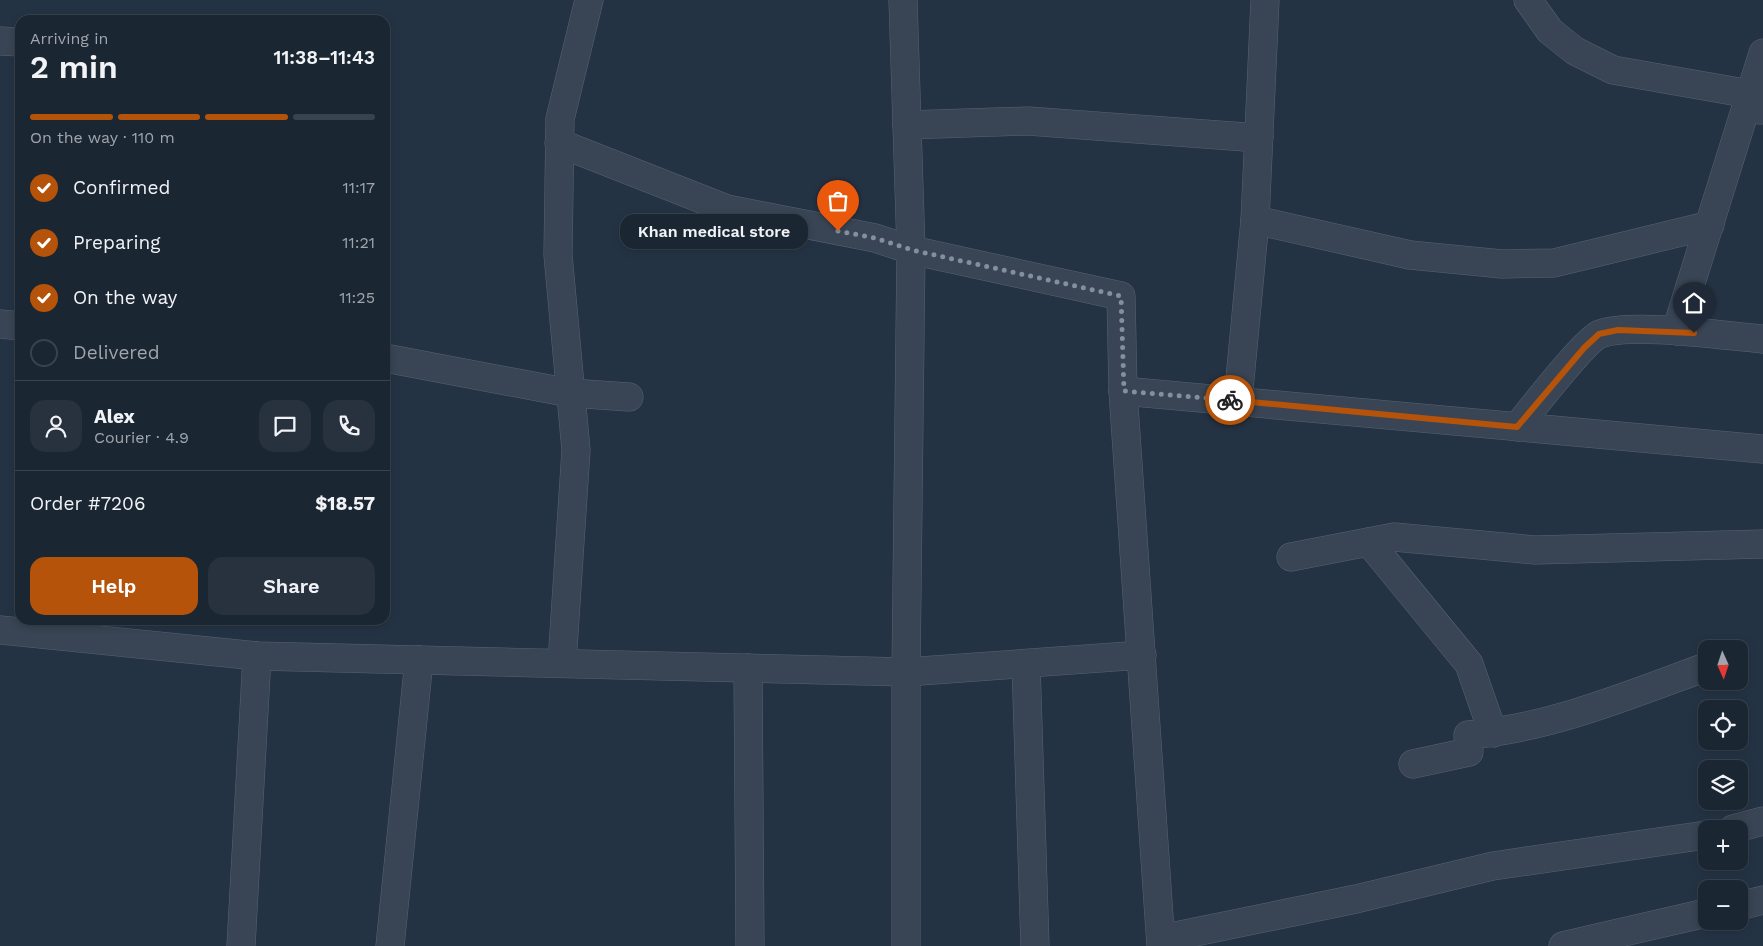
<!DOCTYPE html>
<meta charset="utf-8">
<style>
:root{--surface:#1b2633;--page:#28323f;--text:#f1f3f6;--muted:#a0a5ac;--line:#39434e;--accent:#b45309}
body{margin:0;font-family:"Work Sans",sans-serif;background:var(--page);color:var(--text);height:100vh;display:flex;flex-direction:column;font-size:19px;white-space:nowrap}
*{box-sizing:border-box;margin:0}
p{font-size:16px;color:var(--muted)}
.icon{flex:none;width:28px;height:28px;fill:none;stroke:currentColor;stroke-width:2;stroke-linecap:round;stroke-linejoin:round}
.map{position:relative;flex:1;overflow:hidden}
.side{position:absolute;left:15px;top:15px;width:375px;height:610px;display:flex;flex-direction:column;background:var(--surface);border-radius:15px;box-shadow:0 2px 8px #0003,0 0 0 1px var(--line)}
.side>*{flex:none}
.needle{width:32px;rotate:177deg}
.buttons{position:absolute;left:1698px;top:640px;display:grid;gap:10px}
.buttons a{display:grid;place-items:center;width:50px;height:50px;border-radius:10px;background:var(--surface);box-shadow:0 2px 8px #0003,0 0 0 1px var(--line);font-size:25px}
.pin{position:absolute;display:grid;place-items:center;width:42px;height:42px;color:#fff;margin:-51px -21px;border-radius:50% 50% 50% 0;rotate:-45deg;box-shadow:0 0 5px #0007}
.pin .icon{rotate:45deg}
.courier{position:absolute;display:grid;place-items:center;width:50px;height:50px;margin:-25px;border:4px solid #b45309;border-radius:50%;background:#fff;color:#222;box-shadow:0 1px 6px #0007}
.bubble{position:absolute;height:35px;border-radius:15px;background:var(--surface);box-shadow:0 2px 8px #0003,0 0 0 1px var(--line);font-size:16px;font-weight:600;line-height:35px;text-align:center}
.overview em{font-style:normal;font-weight:600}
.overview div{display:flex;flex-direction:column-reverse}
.overview{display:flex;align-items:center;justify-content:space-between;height:85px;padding:0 15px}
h1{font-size:32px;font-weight:600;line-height:38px}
.bar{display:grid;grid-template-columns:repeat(4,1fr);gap:8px 5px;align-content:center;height:60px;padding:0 15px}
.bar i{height:6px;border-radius:4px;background:var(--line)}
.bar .active{background:var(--accent)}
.bar p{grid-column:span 4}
.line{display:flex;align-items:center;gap:12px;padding:0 15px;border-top:1px solid var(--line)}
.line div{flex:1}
.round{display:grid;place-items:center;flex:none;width:52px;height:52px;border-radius:15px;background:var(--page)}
ol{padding:0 15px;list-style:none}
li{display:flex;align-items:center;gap:15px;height:55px}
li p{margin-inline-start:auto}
li .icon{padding:5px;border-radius:50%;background:var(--accent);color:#fff;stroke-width:4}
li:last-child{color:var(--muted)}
li i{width:28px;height:28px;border:2px solid var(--line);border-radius:50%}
.button{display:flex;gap:10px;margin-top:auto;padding:10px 15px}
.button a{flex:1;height:58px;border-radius:15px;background:var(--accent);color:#fff;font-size:20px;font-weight:600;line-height:58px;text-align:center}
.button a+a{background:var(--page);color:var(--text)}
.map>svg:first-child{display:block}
</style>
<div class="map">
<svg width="1763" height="946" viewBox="0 0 1763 946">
<rect width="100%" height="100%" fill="#243344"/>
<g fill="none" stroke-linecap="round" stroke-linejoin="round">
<!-- minor casing -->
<g stroke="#576371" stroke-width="29">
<g id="minor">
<path d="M903,0l8,250 -5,422v274"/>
<path d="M1528,0l22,31 25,20 38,19 137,24 10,16"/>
<path d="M0,41l20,1"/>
<path d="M907,125l121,-4 231,17"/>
<path d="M559,143l168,66 148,29 36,12 210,46 2,95 38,555"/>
<path d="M1255,220l155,35 92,9 52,-1 156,-38"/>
<path d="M0,324l20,2"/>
<path d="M1676,331l87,-278"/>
<path d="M385,358l185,35 59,4"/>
<path d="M1123,391l640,58"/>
<path d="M1238,400l17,-180 10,-220"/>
<path d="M1517,427c14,-17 68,-87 83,-93 31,-12 126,2 163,5"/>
<path d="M1369,542l100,122 24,69"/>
<path d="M1291,557l103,-20 141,13 228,-6"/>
<path d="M0,630l257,26 649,16 236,-17"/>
<path d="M562,663l14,-213 -18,-195 2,-136 29,-119"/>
<path d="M1026,664l9,282"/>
<path d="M748,668l2,278"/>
<path d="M1413,764l56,-12 -1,-17c83,-7 161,-40 238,-68"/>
<path d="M1733,829l30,-8"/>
<path d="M1739,906l24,-6"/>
<path d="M1161,939l195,-40 137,-33 213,-31"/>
<path d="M241,946l16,-290"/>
<path d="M390,946l29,-286"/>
<path d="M1563,946l143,-33"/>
</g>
</g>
<!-- minor -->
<use href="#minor" stroke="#394554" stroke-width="28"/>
</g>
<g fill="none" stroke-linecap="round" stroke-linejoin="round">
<!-- done -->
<path stroke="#838f9d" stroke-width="5" stroke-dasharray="0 9" d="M838,231l37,7 37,12 209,46 3,95 106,9"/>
<!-- route -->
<path stroke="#b45309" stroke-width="6" d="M1230,400l287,27 67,-79 15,-14 19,-4 76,3"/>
</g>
</svg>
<div class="buttons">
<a><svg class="needle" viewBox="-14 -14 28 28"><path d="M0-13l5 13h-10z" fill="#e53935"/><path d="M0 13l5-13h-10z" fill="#a0a5ac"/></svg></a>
<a><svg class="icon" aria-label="locate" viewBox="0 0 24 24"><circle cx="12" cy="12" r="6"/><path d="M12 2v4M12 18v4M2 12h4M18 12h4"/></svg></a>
<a><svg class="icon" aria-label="layers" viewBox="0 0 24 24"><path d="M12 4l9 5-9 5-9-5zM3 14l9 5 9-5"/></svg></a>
<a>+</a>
<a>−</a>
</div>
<div class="pin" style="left:838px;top:231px;background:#ea580c"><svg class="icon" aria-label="bag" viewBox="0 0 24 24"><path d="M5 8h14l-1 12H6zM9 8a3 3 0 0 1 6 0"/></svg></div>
<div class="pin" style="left:1694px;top:333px;background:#1f2937"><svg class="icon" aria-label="home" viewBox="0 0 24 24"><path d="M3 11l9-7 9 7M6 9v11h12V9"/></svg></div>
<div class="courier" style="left:1230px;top:400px"><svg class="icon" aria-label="bike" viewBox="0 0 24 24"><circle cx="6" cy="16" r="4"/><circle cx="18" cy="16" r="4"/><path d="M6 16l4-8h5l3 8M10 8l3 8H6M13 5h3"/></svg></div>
<div class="bubble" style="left:620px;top:214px;width:188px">Khan medical store</div>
<section class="side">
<div class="overview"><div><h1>2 min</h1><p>Arriving in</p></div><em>11:38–11:43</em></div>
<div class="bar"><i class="active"></i><i class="active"></i><i class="active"></i><i></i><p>On the way · 110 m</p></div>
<ol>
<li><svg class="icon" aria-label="check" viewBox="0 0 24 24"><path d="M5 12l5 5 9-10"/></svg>Confirmed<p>11:17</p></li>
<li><svg class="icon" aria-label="check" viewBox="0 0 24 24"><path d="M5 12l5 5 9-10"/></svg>Preparing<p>11:21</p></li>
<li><svg class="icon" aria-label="check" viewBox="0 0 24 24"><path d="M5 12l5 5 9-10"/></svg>On the way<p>11:25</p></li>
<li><i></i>Delivered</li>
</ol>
<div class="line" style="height:90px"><a class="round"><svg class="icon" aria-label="person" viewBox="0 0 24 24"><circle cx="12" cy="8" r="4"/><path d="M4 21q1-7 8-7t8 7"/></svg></a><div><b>Alex</b><p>Courier · 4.9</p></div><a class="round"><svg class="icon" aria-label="chat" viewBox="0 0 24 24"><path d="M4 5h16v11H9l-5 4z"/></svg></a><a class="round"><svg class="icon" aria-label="phone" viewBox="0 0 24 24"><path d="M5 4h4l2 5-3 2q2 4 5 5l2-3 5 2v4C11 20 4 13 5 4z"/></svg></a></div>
<div class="line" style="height:65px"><div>Order #7206</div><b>$18.57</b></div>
<div class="button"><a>Help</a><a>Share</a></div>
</section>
</div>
